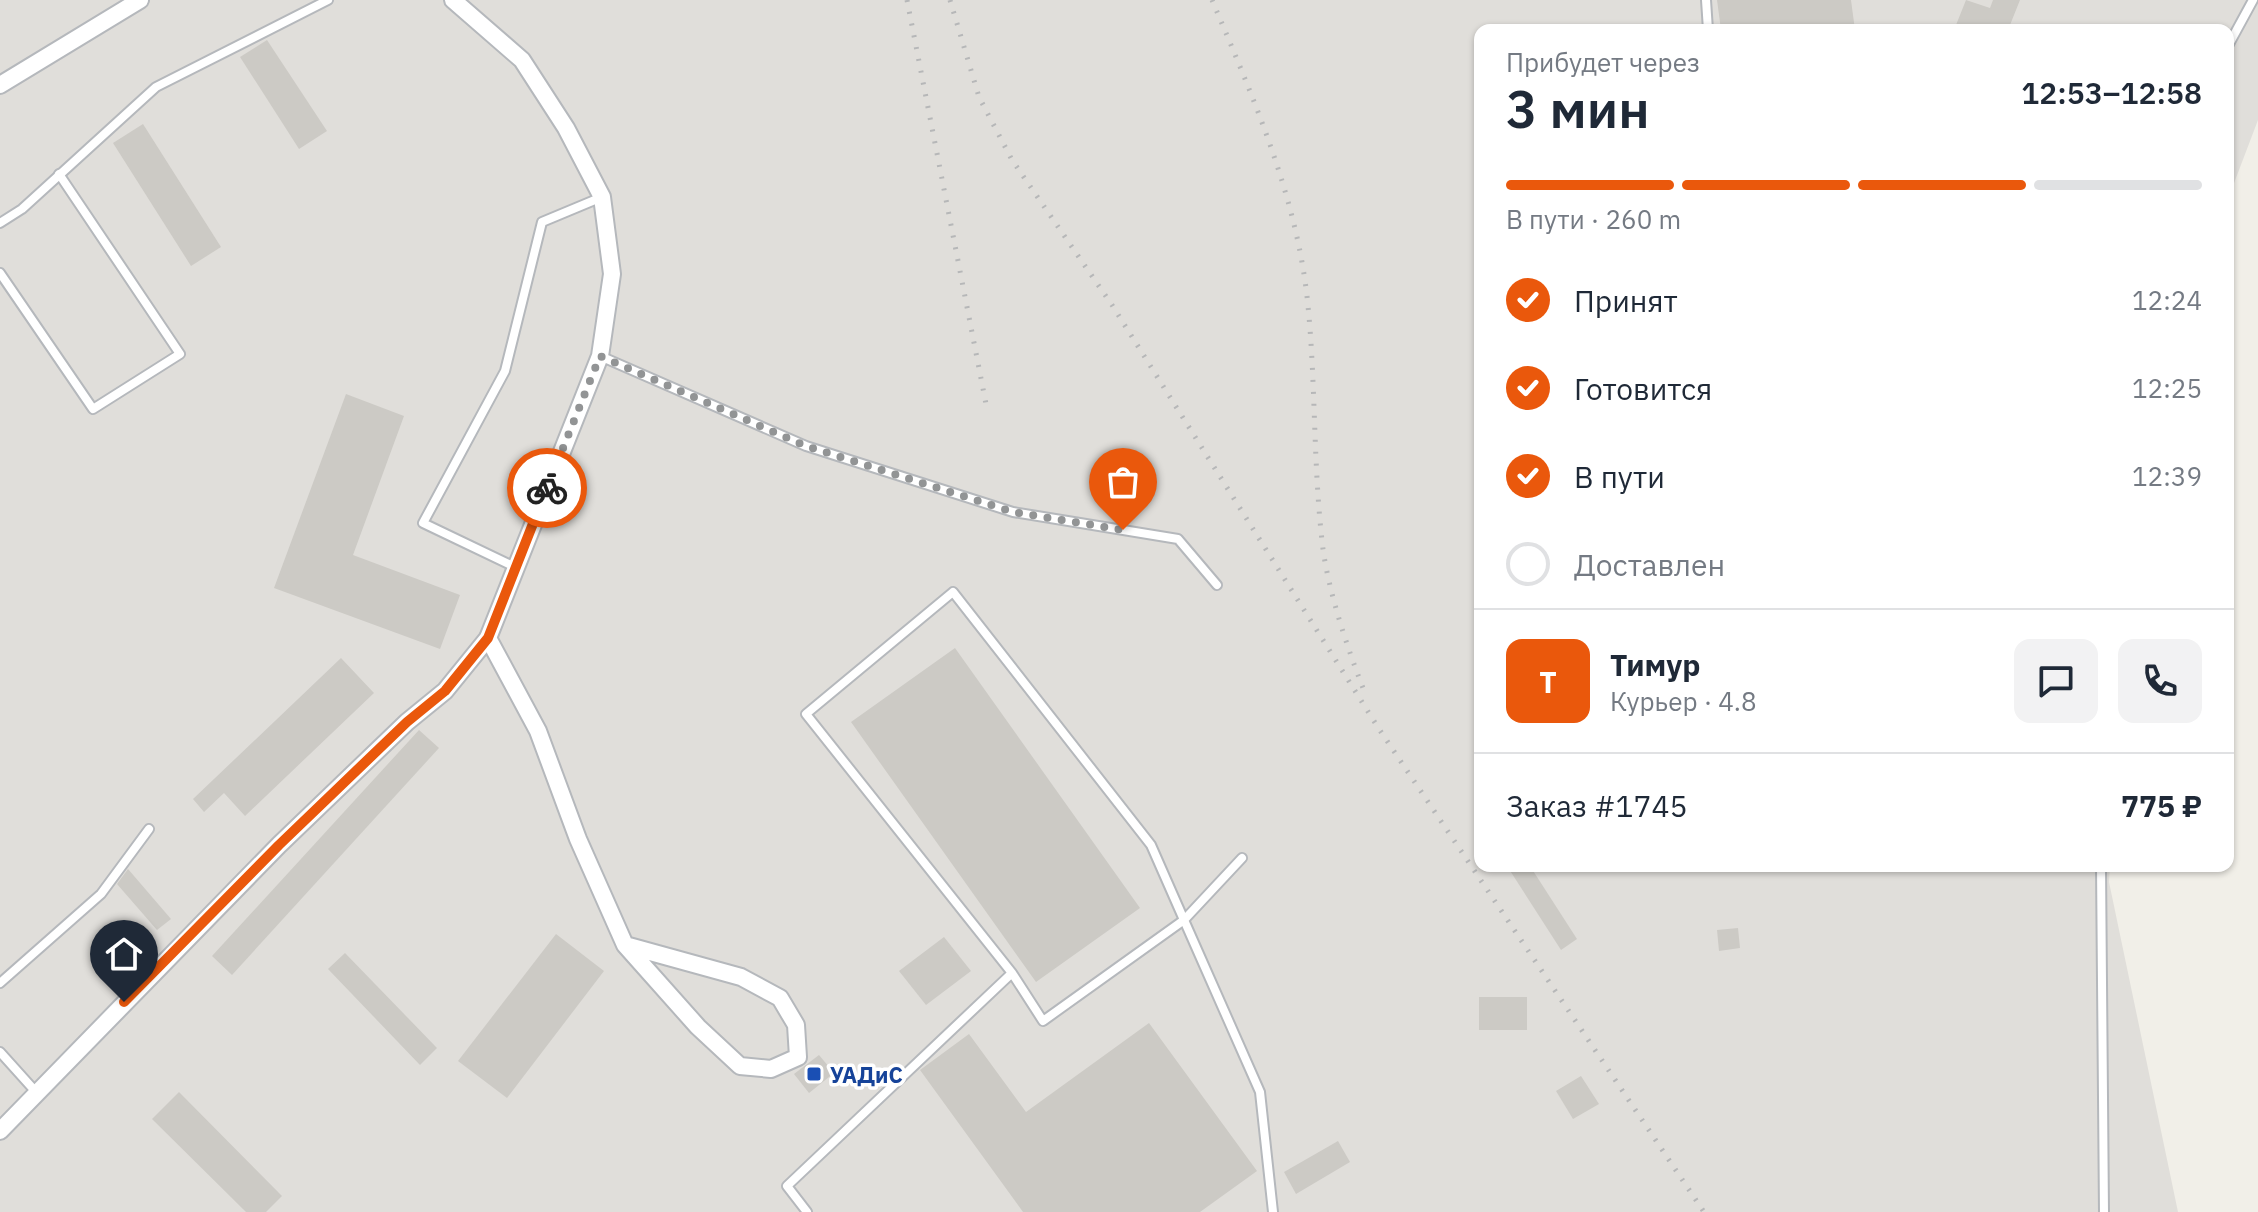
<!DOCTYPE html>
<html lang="ru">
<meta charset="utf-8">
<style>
:root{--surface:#fff;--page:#f2f2f3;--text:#1f2937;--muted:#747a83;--line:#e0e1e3;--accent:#ea580c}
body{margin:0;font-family:"IBM Plex Sans",sans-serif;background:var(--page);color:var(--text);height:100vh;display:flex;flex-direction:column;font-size:30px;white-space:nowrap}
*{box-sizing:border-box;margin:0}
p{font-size:26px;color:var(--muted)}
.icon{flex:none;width:44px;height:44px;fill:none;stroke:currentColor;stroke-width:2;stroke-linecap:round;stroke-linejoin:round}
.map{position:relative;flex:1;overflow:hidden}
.panel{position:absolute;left:1474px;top:24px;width:760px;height:848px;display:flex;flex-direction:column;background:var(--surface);border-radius:16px;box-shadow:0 2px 6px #0004}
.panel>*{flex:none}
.pin{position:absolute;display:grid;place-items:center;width:68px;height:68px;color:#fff;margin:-82px -34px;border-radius:50% 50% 50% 0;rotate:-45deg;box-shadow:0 0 8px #0007}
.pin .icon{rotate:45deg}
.courier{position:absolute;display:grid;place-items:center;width:80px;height:80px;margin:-40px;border:6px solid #ea580c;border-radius:50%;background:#fff;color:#222;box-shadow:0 2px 10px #0007}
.headline em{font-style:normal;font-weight:600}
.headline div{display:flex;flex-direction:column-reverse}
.headline{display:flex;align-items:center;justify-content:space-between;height:136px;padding:0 32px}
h1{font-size:52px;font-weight:600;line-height:60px}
.bar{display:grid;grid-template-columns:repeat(4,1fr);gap:12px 8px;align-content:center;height:96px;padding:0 32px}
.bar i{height:10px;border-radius:6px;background:var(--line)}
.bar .current{background:var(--accent)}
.bar p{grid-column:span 4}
.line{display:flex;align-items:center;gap:20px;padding:0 32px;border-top:2px solid var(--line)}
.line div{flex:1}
.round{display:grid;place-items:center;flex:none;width:84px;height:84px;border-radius:16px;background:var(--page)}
ol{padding:0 32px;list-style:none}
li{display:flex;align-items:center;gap:24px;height:88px}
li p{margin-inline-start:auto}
li .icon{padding:8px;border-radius:50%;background:var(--accent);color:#fff;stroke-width:4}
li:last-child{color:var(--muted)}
li i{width:44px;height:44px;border:4px solid var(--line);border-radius:50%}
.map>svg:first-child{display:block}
</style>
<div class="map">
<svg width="2258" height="1212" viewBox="0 0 2258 1212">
<rect width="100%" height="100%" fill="#f1efe8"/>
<!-- industrial -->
<path fill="#e0deda" d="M0,0h2258v120l-30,79v-169h-748v836h630l-1,16 69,330h-2178z"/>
<!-- building -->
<g fill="#cccac5">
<path d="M1717,0h134l4,30h-134z"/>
<path d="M1966,0l24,8 3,-8h27l-12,30h-54z"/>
<path d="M267,40l60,91 -28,18 -59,-92z"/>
<path d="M143,124l78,123 -30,19 -78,-123z"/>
<path d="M346,394l58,22 -51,139 107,40 -20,54 -166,-61z"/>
<path d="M955,648l185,260 -104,74 -185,-260z"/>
<path d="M341,658l33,35 -129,123 -21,-23 -20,19 -11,-13z"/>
<path d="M419,730l20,18 -207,227 -20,-19z"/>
<path d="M1507,866h23l47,73 -16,11z"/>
<path d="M128,869l43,50 -14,11 -40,-46z"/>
<path d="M1738,928l2,20 -21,3 -2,-21z"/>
<path d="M556,934l48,37 -97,127 -49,-37z"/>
<path d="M944,937l27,34 -45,34 -27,-34z"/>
<path d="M345,953l92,95 -17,17 -92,-96z"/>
<rect x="1479" y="997" width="48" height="33"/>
<path d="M1149,1023l108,148 -57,41h-177l-103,-142 49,-36 57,78z"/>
<path d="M819,1055l15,18 -25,20 -15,-19z"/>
<path d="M1581,1076l18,28 -26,15 -17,-28z"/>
<path d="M179,1092l103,104 -16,16h-20l-94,-93z"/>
<path d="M1338,1141l12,21 -54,32 -12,-22z"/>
</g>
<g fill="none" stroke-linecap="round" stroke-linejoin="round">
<!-- service casing -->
<g stroke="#b5b8bc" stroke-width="12">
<g id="service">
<path d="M1706,0l2,30"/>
<path d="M2228,46l25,-46"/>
<path d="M0,223l22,-14 134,-122 172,-87"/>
<path d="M0,273l93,136 87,-55 -121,-180"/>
<path d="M600,356l206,90 207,66 165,27 39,46"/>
<path d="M515,567l-92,-44 82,-152 37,-149 60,-25"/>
<path d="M1242,858l-58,62 76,172 13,120"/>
<path d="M2101,866l3,346"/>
<path d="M0,983l101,-89 48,-65"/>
<path d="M0,1052l36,40"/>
<path d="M807,1212l-20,-26 225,-213 31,48 141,-101 -33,-75 -198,-253 -147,122 206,259"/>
</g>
</g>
<!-- minor casing -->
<g stroke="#b5b8bc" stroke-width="20">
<g id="minor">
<path d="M0,85l140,-85"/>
<path d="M488,638l50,93 40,108 47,106 73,82 42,39 31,3 27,-12 -2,-32 -16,-27 -39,-21 -116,-32"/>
<path d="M0,1131l279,-286 128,-123 38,-31 43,-53 112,-282 12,-82 -10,-77 -36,-69 -44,-68 -69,-60"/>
</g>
</g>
<!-- service -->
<use href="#service" stroke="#fff" stroke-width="8"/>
<!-- minor -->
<use href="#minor" stroke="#fff" stroke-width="16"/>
<!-- rail -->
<g stroke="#b6b7b8" stroke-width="5" stroke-dasharray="2 10" stroke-linecap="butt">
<path d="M907,0l79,404"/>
<path d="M950,0l29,97 33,63 100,145 267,424 325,483"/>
<path d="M1212,0c41,97 86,199 96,306 8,81 5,162 15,243 6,44 24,98 40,139"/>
</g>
</g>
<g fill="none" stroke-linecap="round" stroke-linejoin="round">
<!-- done -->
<path stroke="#929495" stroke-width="8" stroke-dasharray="0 14.4" d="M547,488l53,-132 206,90 207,66 110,18"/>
<!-- route -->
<path stroke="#ea580c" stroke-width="10" d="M124,1002l155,-157 128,-123 38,-31 43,-53 59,-150"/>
</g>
<!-- markers -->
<rect fill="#1a4fb4" stroke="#fff" stroke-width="3" x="806" y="1066" width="16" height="16" rx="4"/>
<g text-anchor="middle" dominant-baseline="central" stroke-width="7" stroke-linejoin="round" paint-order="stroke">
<!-- transit labels -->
<g font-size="22" font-weight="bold" fill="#164399" stroke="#fff" text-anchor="start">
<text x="830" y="1074">УАДиС</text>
</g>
</g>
</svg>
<div class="pin" style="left:1123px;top:530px;background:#ea580c"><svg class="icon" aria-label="bag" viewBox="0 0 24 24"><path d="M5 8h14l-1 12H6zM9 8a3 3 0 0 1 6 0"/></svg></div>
<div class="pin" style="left:124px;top:1002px;background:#1f2937"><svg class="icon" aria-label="home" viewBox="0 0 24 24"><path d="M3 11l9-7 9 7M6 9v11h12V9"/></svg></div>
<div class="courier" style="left:547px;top:488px"><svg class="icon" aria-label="bike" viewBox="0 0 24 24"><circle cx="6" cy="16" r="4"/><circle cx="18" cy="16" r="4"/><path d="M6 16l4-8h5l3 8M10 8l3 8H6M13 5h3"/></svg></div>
<section class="panel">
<div class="headline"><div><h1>3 мин</h1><p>Прибудет через</p></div><em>12:53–12:58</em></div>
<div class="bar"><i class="current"></i><i class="current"></i><i class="current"></i><i></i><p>В пути · 260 m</p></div>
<ol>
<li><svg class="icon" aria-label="check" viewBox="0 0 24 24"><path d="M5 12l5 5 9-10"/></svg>Принят<p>12:24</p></li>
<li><svg class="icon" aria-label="check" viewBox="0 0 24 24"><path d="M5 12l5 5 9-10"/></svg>Готовится<p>12:25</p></li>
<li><svg class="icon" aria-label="check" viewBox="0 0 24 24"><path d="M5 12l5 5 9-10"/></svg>В пути<p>12:39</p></li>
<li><i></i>Доставлен</li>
</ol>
<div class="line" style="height:144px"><b class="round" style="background:var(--accent);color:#fff">Т</b><div><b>Тимур</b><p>Курьер · 4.8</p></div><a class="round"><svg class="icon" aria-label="chat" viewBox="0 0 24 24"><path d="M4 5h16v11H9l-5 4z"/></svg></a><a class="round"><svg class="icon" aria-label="phone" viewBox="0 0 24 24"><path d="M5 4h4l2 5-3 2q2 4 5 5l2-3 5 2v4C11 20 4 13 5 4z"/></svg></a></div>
<div class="line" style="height:104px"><div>Заказ #1745</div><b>775 ₽</b></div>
</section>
</div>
